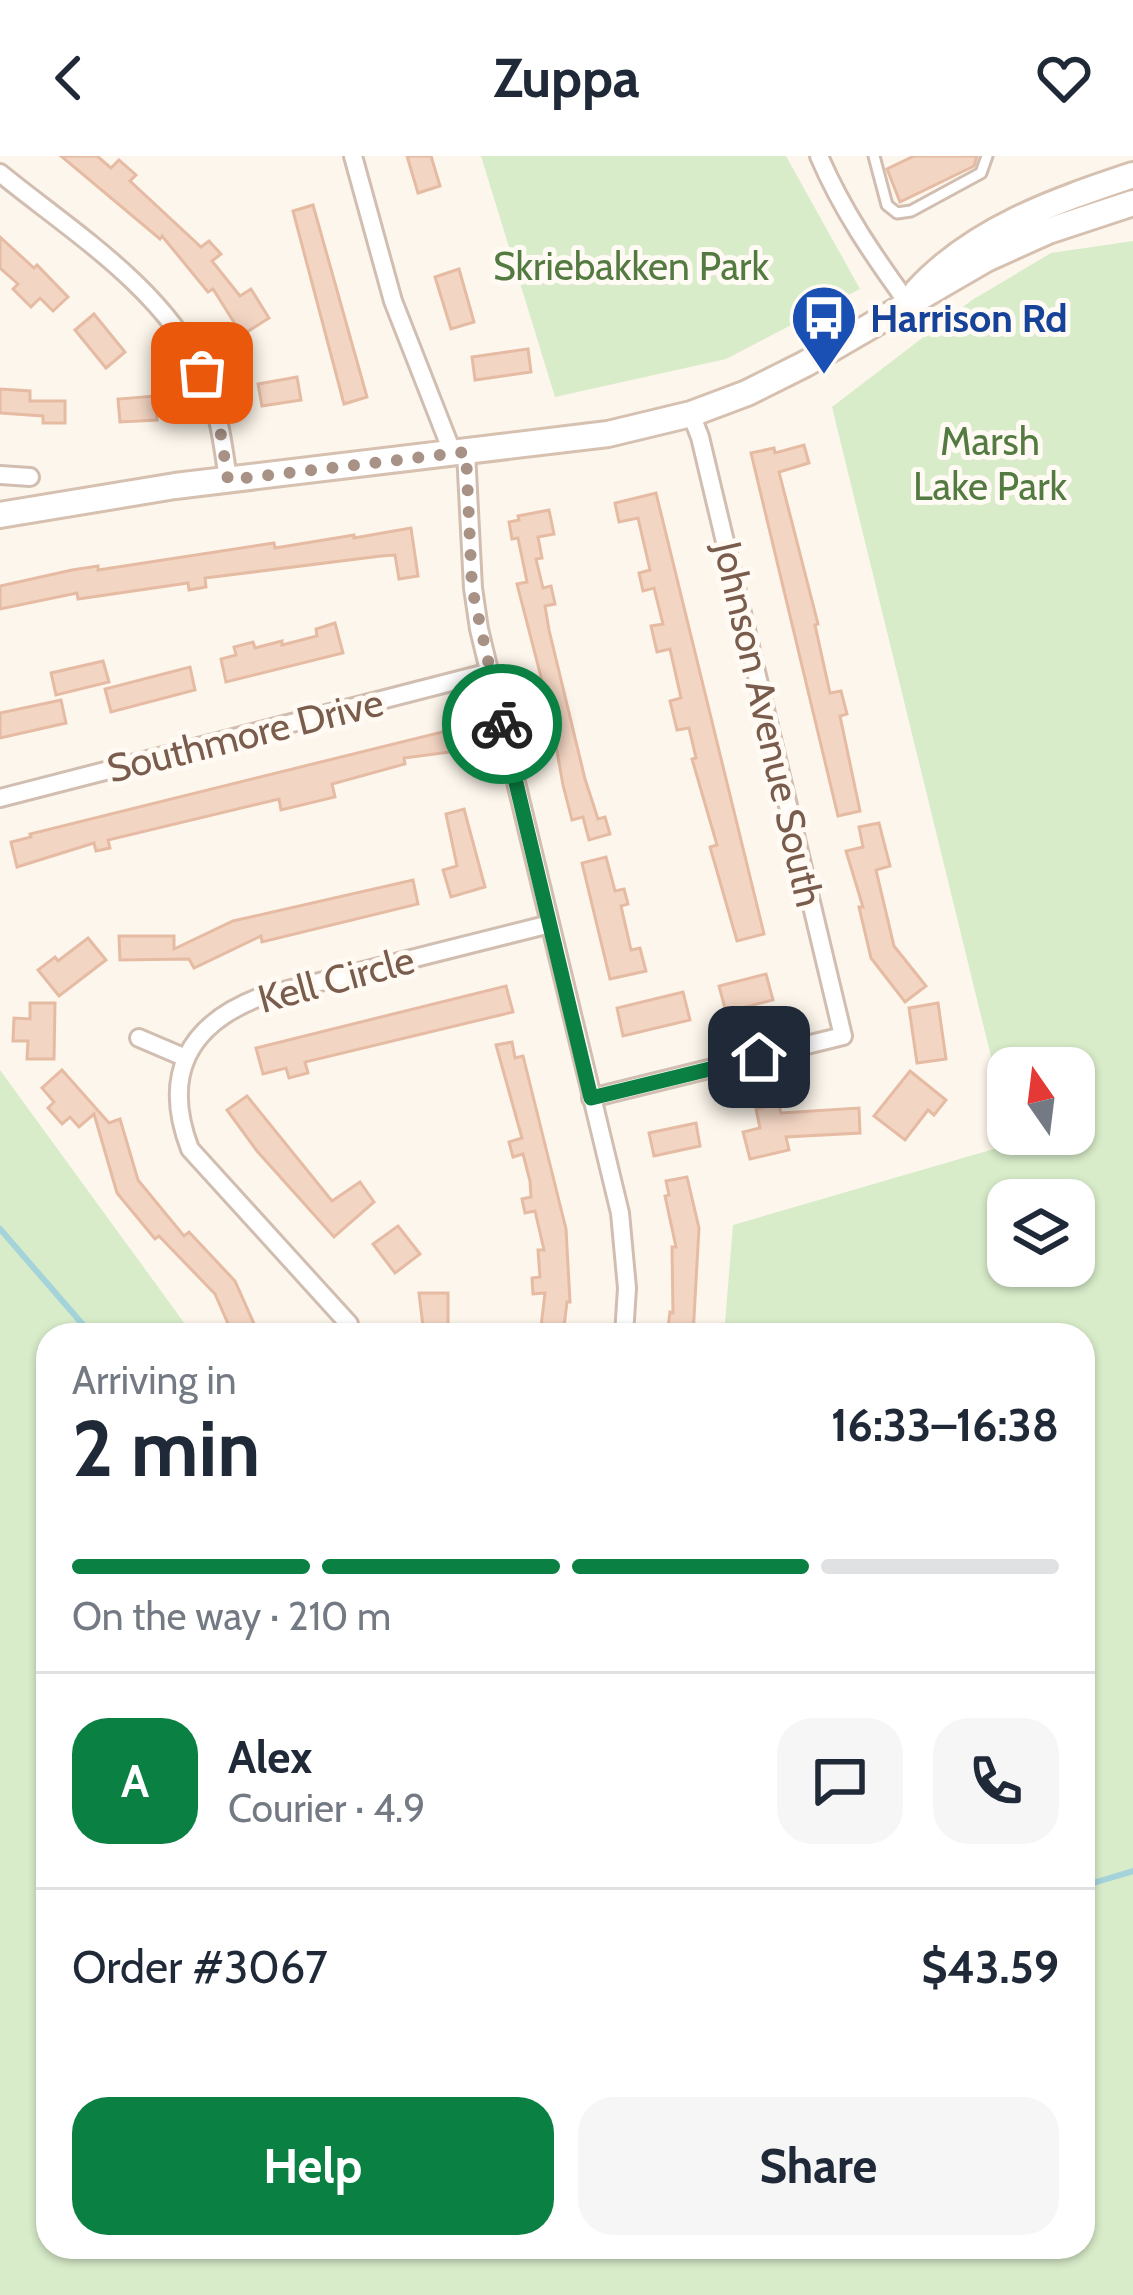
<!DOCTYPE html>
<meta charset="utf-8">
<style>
:root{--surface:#fff;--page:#f6f6f7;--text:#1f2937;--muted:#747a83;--line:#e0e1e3;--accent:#0b8043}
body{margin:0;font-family:Cabin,sans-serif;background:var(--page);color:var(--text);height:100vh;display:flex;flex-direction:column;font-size:45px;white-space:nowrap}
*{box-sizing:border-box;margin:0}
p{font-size:39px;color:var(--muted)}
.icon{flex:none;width:66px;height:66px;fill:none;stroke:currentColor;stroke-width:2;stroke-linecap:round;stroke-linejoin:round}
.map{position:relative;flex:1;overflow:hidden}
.drawer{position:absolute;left:36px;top:1167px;width:1059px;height:936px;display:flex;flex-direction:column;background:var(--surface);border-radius:36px;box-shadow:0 3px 9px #0004}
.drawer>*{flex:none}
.needle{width:78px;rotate:346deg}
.tools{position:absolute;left:987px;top:891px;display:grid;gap:24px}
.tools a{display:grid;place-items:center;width:108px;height:108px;border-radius:24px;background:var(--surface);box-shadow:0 3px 9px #0004;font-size:60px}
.pin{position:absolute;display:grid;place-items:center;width:102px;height:102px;color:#fff;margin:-51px;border-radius:24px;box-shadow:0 6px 18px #0006}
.courier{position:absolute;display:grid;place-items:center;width:120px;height:120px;margin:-60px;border:9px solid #0b8043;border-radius:50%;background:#fff;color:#222;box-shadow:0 3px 15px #0007}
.summary em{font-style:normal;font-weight:700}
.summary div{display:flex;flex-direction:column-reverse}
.summary{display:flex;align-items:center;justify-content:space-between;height:204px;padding:0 36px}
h1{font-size:78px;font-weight:700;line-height:90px}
.bar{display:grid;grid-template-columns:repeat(4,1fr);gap:18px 12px;align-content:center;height:144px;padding:0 36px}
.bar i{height:15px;border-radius:9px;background:var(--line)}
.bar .active{background:var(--accent)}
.bar p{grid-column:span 4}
.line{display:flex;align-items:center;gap:30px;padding:0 36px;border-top:3px solid var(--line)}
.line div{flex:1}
.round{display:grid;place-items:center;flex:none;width:126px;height:126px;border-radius:36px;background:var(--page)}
.primary-button{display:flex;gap:24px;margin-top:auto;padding:24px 36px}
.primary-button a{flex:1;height:138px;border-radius:36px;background:var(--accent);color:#fff;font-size:48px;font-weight:700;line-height:138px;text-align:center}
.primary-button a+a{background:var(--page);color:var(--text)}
header{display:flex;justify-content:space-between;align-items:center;height:156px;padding:0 36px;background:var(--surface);font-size:54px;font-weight:700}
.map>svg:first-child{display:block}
</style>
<header><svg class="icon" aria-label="back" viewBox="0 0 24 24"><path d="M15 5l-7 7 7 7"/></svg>Zuppa<svg class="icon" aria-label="heart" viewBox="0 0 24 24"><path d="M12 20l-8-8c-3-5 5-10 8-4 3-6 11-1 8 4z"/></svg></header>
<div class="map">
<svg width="1133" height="2139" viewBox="0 0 1133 2139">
<rect width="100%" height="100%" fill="#fdf6ec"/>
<!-- green -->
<g fill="#d8ecc9" fill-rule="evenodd">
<path d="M481,0h305l74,133 -134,70 -171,38z"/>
<path d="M1133,85v2054h-1133v-1225l193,265h-145v912h1035v-912h-359l9,-110 278,-81 -1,-10h64v-66h-66v58l-176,-719 140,-107 79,-47zM1074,1044v66h-66v-66z"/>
</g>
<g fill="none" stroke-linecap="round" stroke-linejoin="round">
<!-- stream -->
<g stroke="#a5d3da" stroke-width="6">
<path d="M0,1073l92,106"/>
<path d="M1083,1730l50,-15"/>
</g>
</g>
<!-- building -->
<g fill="#f3d5c3" stroke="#e6bba3" stroke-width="3">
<path d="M61,0h36l14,12 8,-8 17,15 -6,6 71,66 8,-6 12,13 -9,7 28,35 11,-7 18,29 -27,17 -29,-46 -5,3 -46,-56 -2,3z"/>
<path d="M407,0h24l9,30 -22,7z"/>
<path d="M914,0h63l-3,10 -74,36 -13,-33z"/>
<path d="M313,49l54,192 -23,7 -51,-193z"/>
<path d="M0,81l34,31 3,-3 31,32 -15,14 -13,-13 -9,9 -18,-18 5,-5 -18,-16z"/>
<path d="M459,113l15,53 -23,7 -16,-52z"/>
<path d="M94,158l31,38 -19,16 -31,-38z"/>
<path d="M528,193l3,23 -56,8 -3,-23z"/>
<path d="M297,221l4,23 -39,6 -4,-22z"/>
<path d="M0,233l30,2v10h35v22h-22v-7l-43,-3z"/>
<path d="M155,240l2,24 -37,2 -2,-23z"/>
<path d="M804,289l5,18 -30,9 39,152 -3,1 15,68 11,-2 6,23 -7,2 20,95 -22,5 -87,-363 23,-5 1,5z"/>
<path d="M656,337l108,441 -27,7 -27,-94 7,-2 -25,-86 4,-1 -7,-30 -12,2 -7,-29 11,-3 -11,-49 -13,3 -6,-26 12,-2 -9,-36 -11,3 -4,-18 11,-3 -12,-52 -19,4 -4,-19z"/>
<path d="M549,354l5,24 -16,3 4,21 -6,1 7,29 8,-2 4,18 -10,2 4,24 36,149 13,40 7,-2 5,17 -21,6 -6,-23 -11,3 -9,-35 -13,-73 -33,-128 10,-2 -9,-44 -6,1 -3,-17 10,-2 -1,-4z"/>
<path d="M411,372l7,48 -19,3 -4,-24 -14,1 -176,22 1,9 -17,3 -1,-7 -110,16 -1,-6 -77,16v-23l72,-16 26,-4v4l176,-27 1,5 79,-13v3z"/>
<path d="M335,467l8,30 -117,29 -5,-23 15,-4 -2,-8 19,-5 2,6 27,-7v4l35,-9 -1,-7z"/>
<path d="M103,505l6,21 -53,13 -5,-22z"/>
<path d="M190,511l5,23 -84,22 -6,-23z"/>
<path d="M61,544l5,23 -66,15v-25z"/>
<path d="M446,575l4,21 -46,6 1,6 -73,20 3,13 -54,13 -2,-11 -171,41 2,8 -14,3 -2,-8 -77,24 -6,-25 20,-5 -1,-3z"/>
<path d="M464,653l21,78 -34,10 -8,-27 14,-4 -11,-52z"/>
<path d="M879,667l11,43 -14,4 18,76 32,40 -21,16 -34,-44 -12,-51h4l-17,-56 17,-4 -4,-20z"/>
<path d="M606,701l9,34 9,-2 4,15 -7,2 10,44 9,-2 6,23 -36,8 -28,-116z"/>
<path d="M413,724l5,24 -156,38 -1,-6 -67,32 -5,-9 -69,1 -1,-24h55v13l59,-28z"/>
<path d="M88,782l18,22 -47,36 -21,-26 17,-13 3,4z"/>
<path d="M766,818l7,26 -47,12 -7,-26z"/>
<path d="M506,830l7,26 -208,50 3,11 -19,5 -3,-10 -23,6 -7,-26z"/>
<path d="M683,836l7,28 -67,16 -6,-28z"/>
<path d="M30,847h25l-1,56h-27l1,-18h-15l1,-23 16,1z"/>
<path d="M938,847l8,56 -29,4 -8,-55z"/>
<path d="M512,886l3,16 8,-2 43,173 4,73h-3l-4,33h-23l5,-42 -12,1 -1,-16 8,-1 -2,-27h6l-9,-39 -10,2 -3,-14 9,-2 -1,-16 -7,-27 -10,3 -4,-15 13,-4 -26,-93z"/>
<path d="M62,914l47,53 11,-4 18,61 46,56 5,-4 46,49 24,54h-26l-18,-41 -56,-58 -4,3 -38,-46 -23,-79 -15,13 -9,-10 -8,7 -14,-16 6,-6 -12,-14z"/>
<path d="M910,915l36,29 -12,15 -6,-5 -23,30 -31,-24z"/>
<path d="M247,940l85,105 28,-19 14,20 -40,35 -77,-86 -30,-41z"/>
<path d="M779,948l2,9 78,-5 1,25 -74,4 3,13 -39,9 -7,-27 17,-4 -4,-19z"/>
<path d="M696,967l4,23 -46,10 -5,-23z"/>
<path d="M687,1021l12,51 -6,107h-26l3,-23 3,1 -1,-66h4l-11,-51 4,-1 -3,-14z"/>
<path d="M398,1070l22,28 -25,19 -22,-29z"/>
<path d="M419,1137h29v42h-24z"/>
</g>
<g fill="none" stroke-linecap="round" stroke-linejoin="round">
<!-- lane casing -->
<g stroke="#d1beb0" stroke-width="15">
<path id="lane" d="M874,0l13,49 10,8 14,-2 70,-38 6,-17"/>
</g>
<!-- street casing -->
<g stroke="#d1beb0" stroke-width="22">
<g id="street">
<path d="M353,0l40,145 60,153"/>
<path d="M819,0c23,54 54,99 88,146"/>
<path d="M0,17c71,58 162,114 202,199 16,34 21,71 26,108"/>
<path d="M466,296l7,136 6,41 141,584 7,75 -3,47"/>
<path d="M0,319l30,2"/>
<path d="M0,642l490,-126"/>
<path d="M139,882l47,20"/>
<path d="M591,942l252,-62 -143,-599 -9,-23"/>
<path d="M349,1168l-159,-175c-28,-73 -3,-124 70,-152l290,-73"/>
</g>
</g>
<!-- secondary casing -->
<g stroke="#d6c0b0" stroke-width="30">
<g id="secondary">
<path d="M917,135c57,-62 138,-90 216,-116"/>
<path d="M0,359l175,-29 433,-52 83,-20 56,-21 58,-29 181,-105 62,-28 85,-28"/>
</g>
</g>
<!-- lane -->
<use href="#lane" stroke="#fff" stroke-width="9"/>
<!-- street -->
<use href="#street" stroke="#fff" stroke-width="16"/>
<!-- secondary -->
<use href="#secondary" stroke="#fff" stroke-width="24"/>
</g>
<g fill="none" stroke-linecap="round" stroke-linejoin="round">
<!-- done -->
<path stroke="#a89285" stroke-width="12" stroke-dasharray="0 21.6" d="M202,217l15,37 11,70 238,-28 6,136 30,136"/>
<!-- route -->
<path stroke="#0b8043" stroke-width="15" d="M502,568l89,374 168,-41"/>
</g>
<!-- icons -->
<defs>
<g id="bus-pin" transform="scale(3.45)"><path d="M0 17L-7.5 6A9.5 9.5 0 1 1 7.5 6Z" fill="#1a4fb4" stroke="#fffaf3"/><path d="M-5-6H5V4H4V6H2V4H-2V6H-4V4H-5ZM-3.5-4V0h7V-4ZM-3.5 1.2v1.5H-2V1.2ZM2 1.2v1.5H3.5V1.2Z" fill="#fff"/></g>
</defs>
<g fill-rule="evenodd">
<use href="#bus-pin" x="824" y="162"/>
</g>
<g text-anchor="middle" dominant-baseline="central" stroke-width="10" stroke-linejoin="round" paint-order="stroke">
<!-- park labels -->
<g font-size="39" fill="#537a41" stroke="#fffaf3">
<text x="631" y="110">Skriebakken Park</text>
<text x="990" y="285">Marsh<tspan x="990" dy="45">Lake Park</tspan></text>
</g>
<!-- transit labels -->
<g font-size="39" font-weight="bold" fill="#164399" stroke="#fffaf3" text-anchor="start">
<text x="870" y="162">Harrison Rd</text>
</g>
<!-- street labels -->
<g font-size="39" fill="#7a5c4d" stroke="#fffaf3">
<text transform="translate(769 568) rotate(77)">Johnson Avenue South</text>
<text transform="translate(245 579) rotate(-14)">Southmore Drive</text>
<text transform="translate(336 823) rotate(-15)">Kell Circle</text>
</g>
</g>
</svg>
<div class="tools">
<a><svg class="needle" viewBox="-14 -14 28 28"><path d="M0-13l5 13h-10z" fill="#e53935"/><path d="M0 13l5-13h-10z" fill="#747a83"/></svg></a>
<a><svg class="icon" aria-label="layers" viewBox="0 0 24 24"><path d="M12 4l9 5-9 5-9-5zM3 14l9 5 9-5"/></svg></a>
</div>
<div class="pin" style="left:202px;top:217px;background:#ea580c"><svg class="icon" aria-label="bag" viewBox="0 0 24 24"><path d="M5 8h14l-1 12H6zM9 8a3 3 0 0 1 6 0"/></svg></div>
<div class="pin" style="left:759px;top:901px;background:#1f2937"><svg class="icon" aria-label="home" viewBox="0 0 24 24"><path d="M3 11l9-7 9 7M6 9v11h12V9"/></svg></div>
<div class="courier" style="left:502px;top:568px"><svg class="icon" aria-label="bike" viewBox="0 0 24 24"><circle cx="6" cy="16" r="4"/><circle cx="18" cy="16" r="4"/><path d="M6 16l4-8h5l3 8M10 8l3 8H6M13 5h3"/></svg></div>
<section class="drawer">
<div class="summary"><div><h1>2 min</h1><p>Arriving in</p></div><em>16:33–16:38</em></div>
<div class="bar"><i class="active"></i><i class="active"></i><i class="active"></i><i></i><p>On the way · 210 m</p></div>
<div class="line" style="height:216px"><b class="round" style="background:var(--accent);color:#fff">A</b><div><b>Alex</b><p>Courier · 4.9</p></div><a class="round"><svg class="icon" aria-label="chat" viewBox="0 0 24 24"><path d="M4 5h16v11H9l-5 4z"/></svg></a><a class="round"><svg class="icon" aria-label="phone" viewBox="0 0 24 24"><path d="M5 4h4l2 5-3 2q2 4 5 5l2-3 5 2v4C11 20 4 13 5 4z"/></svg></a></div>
<div class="line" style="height:156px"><div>Order #3067</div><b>$43.59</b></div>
<div class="primary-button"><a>Help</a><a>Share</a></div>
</section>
</div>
